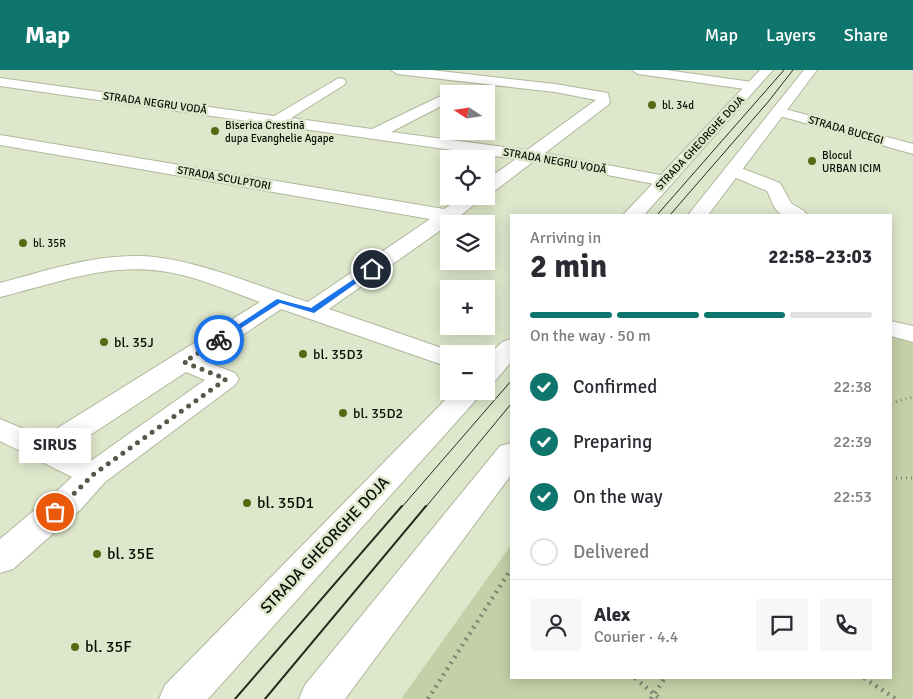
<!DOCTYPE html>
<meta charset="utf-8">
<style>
:root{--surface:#fff;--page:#f7f7f7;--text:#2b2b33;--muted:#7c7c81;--line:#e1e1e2;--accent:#0f766e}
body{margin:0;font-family:Signika,sans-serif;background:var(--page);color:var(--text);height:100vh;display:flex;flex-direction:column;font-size:19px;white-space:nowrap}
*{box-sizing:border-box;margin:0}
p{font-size:16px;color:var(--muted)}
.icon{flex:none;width:28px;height:28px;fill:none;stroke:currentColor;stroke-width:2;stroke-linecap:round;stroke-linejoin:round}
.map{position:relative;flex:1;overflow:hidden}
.details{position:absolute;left:510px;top:144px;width:382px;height:465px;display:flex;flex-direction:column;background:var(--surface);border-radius:0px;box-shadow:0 2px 12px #0003}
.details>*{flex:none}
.needle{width:32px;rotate:282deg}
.tools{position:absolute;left:440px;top:15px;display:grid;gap:10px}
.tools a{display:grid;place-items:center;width:55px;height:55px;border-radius:0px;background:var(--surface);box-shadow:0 2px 12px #0003;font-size:25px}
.pin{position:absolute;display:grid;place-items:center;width:42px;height:42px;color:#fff;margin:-21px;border:2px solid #fff;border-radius:50%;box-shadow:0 1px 5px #0007}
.courier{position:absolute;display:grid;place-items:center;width:50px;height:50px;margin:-25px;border:4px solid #1a73e8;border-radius:50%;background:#fff;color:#222;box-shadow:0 1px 6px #0007}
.bubble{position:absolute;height:35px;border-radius:0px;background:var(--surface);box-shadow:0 2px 12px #0003;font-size:16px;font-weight:800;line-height:35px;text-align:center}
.summary em{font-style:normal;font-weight:800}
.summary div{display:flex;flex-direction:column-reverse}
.summary{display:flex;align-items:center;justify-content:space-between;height:85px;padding:0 20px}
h1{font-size:32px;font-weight:800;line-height:38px}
.bar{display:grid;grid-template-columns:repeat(4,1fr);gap:8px 5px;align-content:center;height:60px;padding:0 20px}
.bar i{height:6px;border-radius:4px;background:var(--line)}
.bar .selected{background:var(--accent)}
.bar p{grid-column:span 4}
.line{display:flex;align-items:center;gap:12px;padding:0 20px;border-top:1px solid var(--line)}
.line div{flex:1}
.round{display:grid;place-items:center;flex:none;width:52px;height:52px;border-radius:0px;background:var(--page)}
ol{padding:0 20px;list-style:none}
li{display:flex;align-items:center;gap:15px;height:55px}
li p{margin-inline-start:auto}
li .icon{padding:5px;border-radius:50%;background:var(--accent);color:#fff;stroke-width:4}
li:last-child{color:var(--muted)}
li i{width:28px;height:28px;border:2px solid var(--line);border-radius:50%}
header{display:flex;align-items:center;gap:30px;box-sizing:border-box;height:70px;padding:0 25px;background:var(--accent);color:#fff}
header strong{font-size:24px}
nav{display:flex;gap:28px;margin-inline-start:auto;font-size:18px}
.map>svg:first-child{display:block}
</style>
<header>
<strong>Map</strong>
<nav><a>Map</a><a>Layers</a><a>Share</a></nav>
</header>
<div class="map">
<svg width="913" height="629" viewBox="0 0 913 629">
<rect width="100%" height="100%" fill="#dee7cb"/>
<!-- green -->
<path fill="#c4d0a7" d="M891,266l22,7v356h-512l110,-154v133h380z"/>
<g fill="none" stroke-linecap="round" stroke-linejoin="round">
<!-- minor casing -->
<g stroke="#afb79c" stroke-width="2">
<g id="minor">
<path d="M391,0h40l124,14 53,9 2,9 -2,3 -63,48 120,23 6,1 3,4 -3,4 -6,1 -131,-25 -42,32 -6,1v-14l30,-21 -516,-73v-8l274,38 65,-38 5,1 2,3 -2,3 -53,33 81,11 77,-37 5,2h-5v8l-58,30 136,18 69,-50 -41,-8 -158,-18z"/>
<path d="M632,0h34l86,12 7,4 -7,4 -114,-16z"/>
<path d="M778,37l135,37v10l-140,-40 -2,-3 2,-3z"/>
<path d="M0,65l444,74 19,-13h22l-30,24 -126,89 130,45h-10v12l-9,-2 -159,-55 -77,52 31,12 4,6 -4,6 -130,97 -24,27 -68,60 -13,4v-34l57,-48 15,-14 -72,-36v-22l43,18 217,-135c-32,-11 -65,-27 -99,-31 -55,-8 -108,13 -161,26v-14c45,-12 92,-28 139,-27 52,1 118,30 169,46l122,-83 -430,-74zM186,302l19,8 -113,80 -23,-11z"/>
<path d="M733,95l47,18 11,20 13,8 3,4h-25c-9,-6 -10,-15 -15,-24l-40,-17 -3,-4 3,-4z"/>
<path d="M891,251l22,5v16l-22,-6z"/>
</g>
</g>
<!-- major casing -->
<g stroke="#afb79c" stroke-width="2">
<g id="major">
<path d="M760,0h13l-129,145h-21z"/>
<path d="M804,0h13l-109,145h-20z"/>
<path d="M511,269v23l-15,18 -10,2v-24l16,-16z"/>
<path d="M454,321h30l-276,308h-49l6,-14z"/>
<path d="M511,373v32l-166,224h-46l6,-14 195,-239z"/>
</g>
</g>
<!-- path-far1 -->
<g stroke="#7f8673" stroke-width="3" stroke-dasharray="1 4" stroke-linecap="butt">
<path d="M891,333l22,-6"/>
<path d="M891,408h22"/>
</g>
<!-- path -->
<g stroke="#7f8673" stroke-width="4.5" stroke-dasharray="2 5" stroke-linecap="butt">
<path d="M635,608l25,21"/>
<path d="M864,608l32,21"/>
<path d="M428,629l83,-130"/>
<path d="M651,629l14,-21"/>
</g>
<!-- minor -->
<use href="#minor" fill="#fff" fill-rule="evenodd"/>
<!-- major -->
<use href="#major" fill="#fff" fill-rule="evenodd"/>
<!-- tram-far1 -->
<g stroke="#262a1f" stroke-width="1">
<path d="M657,145l127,-145"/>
<path d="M670,145l98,-113 25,-32"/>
<path d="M401,438l110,-127"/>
<path d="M425,438l86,-104"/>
</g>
<!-- tram -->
<g stroke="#262a1f" stroke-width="2">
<path d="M235,629l167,-193"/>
<path d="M265,629l161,-193"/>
</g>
</g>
<!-- route -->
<path fill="#1a73e8" d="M372,197l3,1v2l-61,43 -34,-10 -59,38 -6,-1 62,-41 34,9z"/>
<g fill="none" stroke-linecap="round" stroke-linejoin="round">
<!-- done -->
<path stroke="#54594a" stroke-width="5" stroke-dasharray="0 9" d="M55,442l39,-38 132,-95 -42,-17 35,-22"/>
</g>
<!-- markers -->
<g fill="#586914" stroke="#dee7cb" stroke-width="2">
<circle cx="652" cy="35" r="5"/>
<circle cx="215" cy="61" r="5"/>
<circle cx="812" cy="91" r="5"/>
<circle cx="23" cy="173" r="5"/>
<circle cx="104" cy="272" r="5"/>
<circle cx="303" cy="284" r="5"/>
<circle cx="343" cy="343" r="5"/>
<circle cx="247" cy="433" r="5"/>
<circle cx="97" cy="484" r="5"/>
<circle cx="75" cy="577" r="5"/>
</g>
<g text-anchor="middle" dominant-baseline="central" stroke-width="5" stroke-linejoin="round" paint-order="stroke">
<!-- far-street labels -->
<g font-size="11" fill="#0a0d05" stroke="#dee7cb">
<text transform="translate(155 33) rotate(8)">STRADA NEGRU VODĂ</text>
<text transform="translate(846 60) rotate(16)">STRADA BUCEGI</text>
<text transform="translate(700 73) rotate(-47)">STRADA GHEORGHE DOJA</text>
<text transform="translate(555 91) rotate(10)">STRADA NEGRU VODĂ</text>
<text transform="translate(224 108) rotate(10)">STRADA SCULPTORI</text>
</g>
<!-- far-poi labels -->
<g font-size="11" fill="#0a0d05" stroke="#dee7cb" text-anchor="start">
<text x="662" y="35">bl. 34d</text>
<text x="225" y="55">Biserica Crestină<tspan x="225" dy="13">dupa Evanghelie Agape</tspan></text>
<text x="822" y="85">Blocul<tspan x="822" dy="13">URBAN ICIM</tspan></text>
<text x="33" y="173">bl. 35R</text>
</g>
<!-- poi labels -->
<g font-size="14" fill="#0a0d05" stroke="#dee7cb" text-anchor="start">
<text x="114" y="272">bl. 35J</text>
<text x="313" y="284">bl. 35D3</text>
<text x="353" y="343">bl. 35D2</text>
</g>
<!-- near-poi labels -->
<g font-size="16" fill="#0a0d05" stroke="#dee7cb" text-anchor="start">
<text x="257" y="433">bl. 35D1</text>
<text x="107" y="484">bl. 35E</text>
<text x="85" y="577">bl. 35F</text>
</g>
<!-- near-street labels -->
<g font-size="16" fill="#0a0d05" stroke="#dee7cb">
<text transform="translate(325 475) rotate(-47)">STRADA GHEORGHE DOJA</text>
</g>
</g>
</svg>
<div class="tools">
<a><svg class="needle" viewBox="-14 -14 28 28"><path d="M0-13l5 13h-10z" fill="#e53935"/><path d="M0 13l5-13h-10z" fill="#7c7c81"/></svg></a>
<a><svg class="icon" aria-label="locate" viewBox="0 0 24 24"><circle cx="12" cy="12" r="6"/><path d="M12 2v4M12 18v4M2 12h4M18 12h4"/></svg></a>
<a><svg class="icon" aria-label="layers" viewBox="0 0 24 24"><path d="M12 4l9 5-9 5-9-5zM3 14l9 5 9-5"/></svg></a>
<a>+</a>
<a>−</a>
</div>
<div class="pin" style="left:55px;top:442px;background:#ea580c"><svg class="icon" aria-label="bag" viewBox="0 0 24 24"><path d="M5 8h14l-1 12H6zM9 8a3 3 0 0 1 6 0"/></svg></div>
<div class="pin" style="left:372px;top:199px;background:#1f2937"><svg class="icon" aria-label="home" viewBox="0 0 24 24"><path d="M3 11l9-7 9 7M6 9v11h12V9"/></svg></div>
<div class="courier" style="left:219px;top:270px"><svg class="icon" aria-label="bike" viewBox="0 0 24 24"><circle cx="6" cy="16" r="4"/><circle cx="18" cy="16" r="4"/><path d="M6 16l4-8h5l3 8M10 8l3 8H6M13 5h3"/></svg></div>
<div class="bubble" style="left:19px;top:358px;width:72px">SIRUS</div>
<section class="details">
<div class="summary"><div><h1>2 min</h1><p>Arriving in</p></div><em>22:58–23:03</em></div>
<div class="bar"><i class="selected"></i><i class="selected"></i><i class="selected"></i><i></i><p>On the way · 50 m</p></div>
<ol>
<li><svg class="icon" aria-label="check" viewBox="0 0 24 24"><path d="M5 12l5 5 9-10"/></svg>Confirmed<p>22:38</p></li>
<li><svg class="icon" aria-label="check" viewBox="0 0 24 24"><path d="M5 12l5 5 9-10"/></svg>Preparing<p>22:39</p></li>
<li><svg class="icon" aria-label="check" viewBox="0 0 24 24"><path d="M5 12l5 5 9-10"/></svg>On the way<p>22:53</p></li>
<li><i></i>Delivered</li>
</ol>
<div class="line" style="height:90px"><a class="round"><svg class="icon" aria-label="person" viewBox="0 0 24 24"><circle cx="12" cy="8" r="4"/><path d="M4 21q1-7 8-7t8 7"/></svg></a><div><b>Alex</b><p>Courier · 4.4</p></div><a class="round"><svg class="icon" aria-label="chat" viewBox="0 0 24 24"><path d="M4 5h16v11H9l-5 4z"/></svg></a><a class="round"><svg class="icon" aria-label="phone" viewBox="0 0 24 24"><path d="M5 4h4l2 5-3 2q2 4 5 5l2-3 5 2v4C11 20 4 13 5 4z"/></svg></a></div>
</section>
</div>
